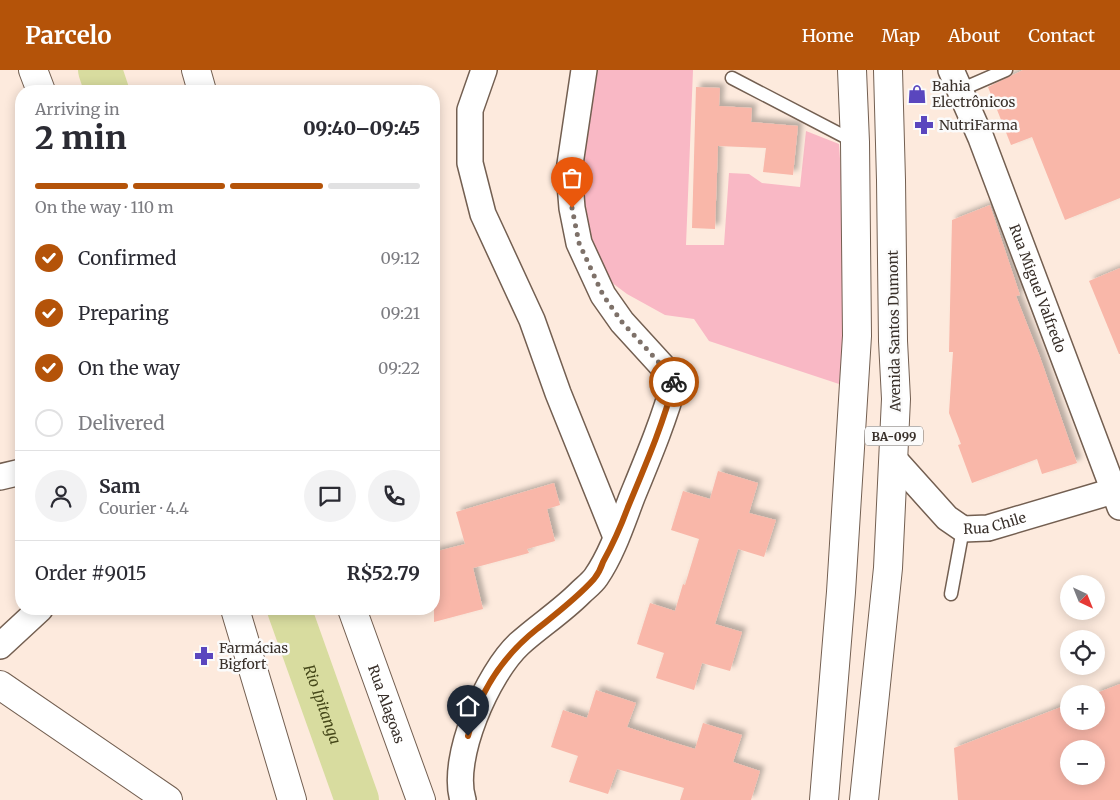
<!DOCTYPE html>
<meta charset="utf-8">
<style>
:root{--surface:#fff;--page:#f2f2f3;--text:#2b2b33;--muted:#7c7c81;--line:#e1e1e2;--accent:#b45309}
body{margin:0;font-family:Merriweather,serif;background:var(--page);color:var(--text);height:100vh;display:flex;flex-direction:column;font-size:19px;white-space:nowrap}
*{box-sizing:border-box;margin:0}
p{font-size:16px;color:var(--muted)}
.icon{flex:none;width:28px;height:28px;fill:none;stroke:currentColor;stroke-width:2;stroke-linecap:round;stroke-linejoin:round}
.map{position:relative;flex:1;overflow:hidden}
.details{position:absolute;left:15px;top:15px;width:425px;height:530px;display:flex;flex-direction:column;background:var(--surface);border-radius:20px;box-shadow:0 2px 12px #0003}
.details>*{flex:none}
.needle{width:32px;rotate:137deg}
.controls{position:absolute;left:1060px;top:505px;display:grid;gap:10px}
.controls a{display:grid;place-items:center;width:45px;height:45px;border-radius:50%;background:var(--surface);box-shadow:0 2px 12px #0003;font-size:25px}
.pin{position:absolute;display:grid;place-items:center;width:42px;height:42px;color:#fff;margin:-51px -21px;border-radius:50% 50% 50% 0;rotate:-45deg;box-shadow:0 0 5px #0007}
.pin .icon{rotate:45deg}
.courier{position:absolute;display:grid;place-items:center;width:50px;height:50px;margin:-25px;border:4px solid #b45309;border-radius:50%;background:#fff;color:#222;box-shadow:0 1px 6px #0007}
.overview em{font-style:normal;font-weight:800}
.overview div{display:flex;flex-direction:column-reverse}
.overview{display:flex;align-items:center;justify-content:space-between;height:85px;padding:0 20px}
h1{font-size:32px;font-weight:800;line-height:38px}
.bar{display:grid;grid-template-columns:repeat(4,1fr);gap:8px 5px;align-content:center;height:60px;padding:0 20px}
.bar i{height:6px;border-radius:4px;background:var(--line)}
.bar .current{background:var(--accent)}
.bar p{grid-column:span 4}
.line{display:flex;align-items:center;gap:12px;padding:0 20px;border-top:1px solid var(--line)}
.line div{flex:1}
.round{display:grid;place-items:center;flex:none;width:52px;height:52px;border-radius:26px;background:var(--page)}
ol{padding:0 20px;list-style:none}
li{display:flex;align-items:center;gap:15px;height:55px}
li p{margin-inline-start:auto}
li .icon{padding:5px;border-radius:50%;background:var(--accent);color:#fff;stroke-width:4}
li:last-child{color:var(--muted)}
li i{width:28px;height:28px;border:2px solid var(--line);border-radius:50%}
header{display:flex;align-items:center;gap:30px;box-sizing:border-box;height:70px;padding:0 25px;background:var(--accent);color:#fff}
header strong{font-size:24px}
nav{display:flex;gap:28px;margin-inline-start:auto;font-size:18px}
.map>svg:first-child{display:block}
</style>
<header>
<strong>Parcelo</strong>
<nav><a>Home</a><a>Map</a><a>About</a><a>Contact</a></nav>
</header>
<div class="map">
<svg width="1120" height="730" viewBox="0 0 1120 730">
<defs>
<filter id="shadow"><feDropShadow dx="4.5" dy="-4.5" stdDeviation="2.5" flood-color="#0004"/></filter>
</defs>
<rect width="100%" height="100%" fill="#fdeadd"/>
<!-- green -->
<path fill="#f9b8c5" d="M593,0h100l-7,175h38l5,-72 20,1 13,9 38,4 6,-56 33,13 10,149 -10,91 -130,-43 -15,-22 -29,-4 -38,-21 -16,-12 -26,-57 -4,-83z"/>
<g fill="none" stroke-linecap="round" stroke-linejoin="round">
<!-- river -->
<g stroke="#d8dc9f" stroke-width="44">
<path d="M100,0l7,21"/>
<path id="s1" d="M289,539l68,191"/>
</g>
</g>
<!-- building -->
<g fill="#f9b7a9" fill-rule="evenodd" filter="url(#shadow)">
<path d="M1023,0h97v128l-55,22 -33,-83 -21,8 -23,-58z"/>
<path d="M696,17l24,1 -1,18 33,2 -1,14 47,4 -5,49 -30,-3 3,-24 -48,-2 -3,83 -23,-1z"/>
<path d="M990,135l30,90 -4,1 24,61 37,106 -35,11 -5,-15 -65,24 -14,-38 3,-1 -12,-31 4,-61h-4l3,-132z"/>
<path d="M1120,198v86h-1l-30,-73z"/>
<path d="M718,401l40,12 -9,30 27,7 -12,37 -26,-8 -23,75 27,8 -12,39 -28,-8 -8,27 -38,-12 8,-25 -27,-9 13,-41 25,8 8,-27 2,1 14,-46 -28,-9 12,-39 27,8z"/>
<path d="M554,413l6,22 -13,4 8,32 -28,8 2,4 -56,15 10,41 -49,13v-70l31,-8 -9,-32z"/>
<path d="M1120,614v116h-162l-4,-52 115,-44v17h27v-27h-2zM1069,679h27v27h-27z"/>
<path d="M596,620l40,13 -9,24 42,14 26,8 8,-26 39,12 -9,27 27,9 -9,29h-71l4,-12 -67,-19 -9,25 -39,-12 9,-26 -27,-9 12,-37 24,8z"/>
</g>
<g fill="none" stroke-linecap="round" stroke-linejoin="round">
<!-- lane casing -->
<g stroke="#735f51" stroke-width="15">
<g id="lane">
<path d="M732,8l123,64"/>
<path d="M960,20l46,-20"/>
<path d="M951,524l12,-65"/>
</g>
</g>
<!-- street casing -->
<g stroke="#735f51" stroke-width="28">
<g id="street">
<path d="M484,0l-14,40v53l13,51 49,106 26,73 58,144"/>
<path id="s2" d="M951,0l30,68 139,369"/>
<path id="s3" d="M894,389l53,59 16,11 25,-1 132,-39"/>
<path d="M0,407l21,-5"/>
<path d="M0,576l40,-37"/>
<path d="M463,730c-13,-42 25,-127 56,-156 20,-18 42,-32 61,-51 5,-5 12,-10 16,-16 16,-23 26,-54 36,-80 16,-39 32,-77 43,-117l-53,-58 -19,-27 -24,-52 -7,-35 -3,-37 15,-101"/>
</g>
</g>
<!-- secondary casing -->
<g stroke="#735f51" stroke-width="30">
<g id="secondary">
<path d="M33,0l8,21"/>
<path d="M235,539l57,191"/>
<path d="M0,615l168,115"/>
</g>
</g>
<!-- primary casing -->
<g stroke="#735f51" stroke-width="30">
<g id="primary">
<path d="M196,0l6,21"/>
<path id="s4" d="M352,539l69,191"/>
</g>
</g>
<!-- highway casing -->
<g stroke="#735f51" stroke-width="30">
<g id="highway">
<path d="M824,730l17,-208 16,-256 -2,-194 -3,-72"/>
<path d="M864,730l24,-232 8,-169 -3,-58 -2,-161 -3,-110"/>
</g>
</g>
<!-- lane -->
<use href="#lane" stroke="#fff" stroke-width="12"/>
<!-- street -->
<use href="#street" stroke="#fff" stroke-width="25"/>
<!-- secondary -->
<use href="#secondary" stroke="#fff" stroke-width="28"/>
<!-- primary -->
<use href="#primary" stroke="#fff" stroke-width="28"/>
<!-- highway -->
<use href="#highway" stroke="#fff" stroke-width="28"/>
</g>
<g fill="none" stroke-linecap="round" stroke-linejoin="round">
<!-- done -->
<path stroke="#7e7169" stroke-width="5" stroke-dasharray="0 9" d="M572,138l7,35 24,52 19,27 53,58 -1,2"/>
<!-- route -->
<path stroke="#b45309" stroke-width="6" d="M468,666c11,-43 35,-80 69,-107 20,-16 40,-31 57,-50 4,-5 7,-11 9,-17 10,-18 18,-36 25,-55 17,-41 35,-82 46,-125"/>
</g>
<!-- icons -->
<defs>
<g id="shop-bare" transform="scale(1.5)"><path d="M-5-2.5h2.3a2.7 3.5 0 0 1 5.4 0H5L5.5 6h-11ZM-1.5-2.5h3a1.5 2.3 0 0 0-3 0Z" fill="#5a46be" stroke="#fbfbfb" stroke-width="2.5" paint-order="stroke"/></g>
<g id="pharmacy-bare" transform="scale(1.5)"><path d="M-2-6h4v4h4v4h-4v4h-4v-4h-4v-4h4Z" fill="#5a46be" stroke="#fbfbfb" stroke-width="2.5" paint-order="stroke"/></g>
</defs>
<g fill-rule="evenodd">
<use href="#shop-bare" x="917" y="24"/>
<use href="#pharmacy-bare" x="924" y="55"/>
<use href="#pharmacy-bare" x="204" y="586"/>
</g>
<g text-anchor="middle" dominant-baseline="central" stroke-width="5" stroke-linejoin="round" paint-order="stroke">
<!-- shield labels -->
<rect fill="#fbfbfb" stroke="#736d69" stroke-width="1" x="865" y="356.5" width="58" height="19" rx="4"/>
<g font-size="12" font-weight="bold" fill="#39302a">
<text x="894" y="366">BA-099</text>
</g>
<!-- poi labels -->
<g font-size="14" fill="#39302a" stroke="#fbfbfb" text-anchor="start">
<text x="932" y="16">Bahia<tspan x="932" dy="16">Electrônicos</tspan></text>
<text x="939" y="55">NutriFarma</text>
<text x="219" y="578">Farmácias<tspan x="219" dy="16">Bigfort</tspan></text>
</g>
<!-- street labels -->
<g font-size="14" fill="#39302a" stroke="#fbfbfb">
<text stroke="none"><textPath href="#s2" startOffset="235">Rua Miguel Valfredo</textPath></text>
<text transform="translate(894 261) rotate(-91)">Avenida Santos Dumont</text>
<text stroke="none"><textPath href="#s3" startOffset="131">Rua Chile</textPath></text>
<text stroke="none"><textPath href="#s4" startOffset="101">Rua Alagoas</textPath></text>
</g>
<!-- water labels -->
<g font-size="15" font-style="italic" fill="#454719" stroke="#fbfbfb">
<text stroke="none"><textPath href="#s1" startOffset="101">Rio Ipitanga</textPath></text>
</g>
</g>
</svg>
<div class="controls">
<a><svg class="needle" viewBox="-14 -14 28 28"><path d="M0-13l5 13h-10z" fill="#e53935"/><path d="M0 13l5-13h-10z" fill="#7c7c81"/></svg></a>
<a><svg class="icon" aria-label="locate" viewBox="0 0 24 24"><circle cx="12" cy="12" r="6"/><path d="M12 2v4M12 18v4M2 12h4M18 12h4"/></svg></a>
<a>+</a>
<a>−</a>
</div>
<div class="pin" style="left:572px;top:138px;background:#ea580c"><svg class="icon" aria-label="bag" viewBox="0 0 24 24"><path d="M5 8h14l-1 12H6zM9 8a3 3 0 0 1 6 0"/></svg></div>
<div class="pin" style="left:468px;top:666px;background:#1f2937"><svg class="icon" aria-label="home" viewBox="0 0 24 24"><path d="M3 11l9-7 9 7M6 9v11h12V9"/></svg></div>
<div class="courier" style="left:674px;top:312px"><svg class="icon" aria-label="bike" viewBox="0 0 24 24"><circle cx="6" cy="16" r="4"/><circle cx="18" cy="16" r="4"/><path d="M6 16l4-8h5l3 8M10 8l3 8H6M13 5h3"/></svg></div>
<section class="details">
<div class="overview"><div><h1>2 min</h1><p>Arriving in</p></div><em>09:40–09:45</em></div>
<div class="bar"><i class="current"></i><i class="current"></i><i class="current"></i><i></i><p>On the way · 110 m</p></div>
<ol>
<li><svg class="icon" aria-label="check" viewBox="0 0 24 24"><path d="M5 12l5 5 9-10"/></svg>Confirmed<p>09:12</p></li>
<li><svg class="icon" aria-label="check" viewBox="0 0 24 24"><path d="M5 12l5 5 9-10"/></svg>Preparing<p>09:21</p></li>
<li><svg class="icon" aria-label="check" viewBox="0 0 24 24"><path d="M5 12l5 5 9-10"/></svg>On the way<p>09:22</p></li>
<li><i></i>Delivered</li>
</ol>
<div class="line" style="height:90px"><a class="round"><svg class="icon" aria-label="person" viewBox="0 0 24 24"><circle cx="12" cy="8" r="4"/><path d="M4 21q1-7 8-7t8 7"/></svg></a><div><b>Sam</b><p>Courier · 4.4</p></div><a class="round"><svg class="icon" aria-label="chat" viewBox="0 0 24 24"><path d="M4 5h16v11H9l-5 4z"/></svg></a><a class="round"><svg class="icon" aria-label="phone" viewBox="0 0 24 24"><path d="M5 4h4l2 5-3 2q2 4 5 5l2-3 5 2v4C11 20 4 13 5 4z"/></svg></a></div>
<div class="line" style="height:65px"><div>Order #9015</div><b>R$52.79</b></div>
</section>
</div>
